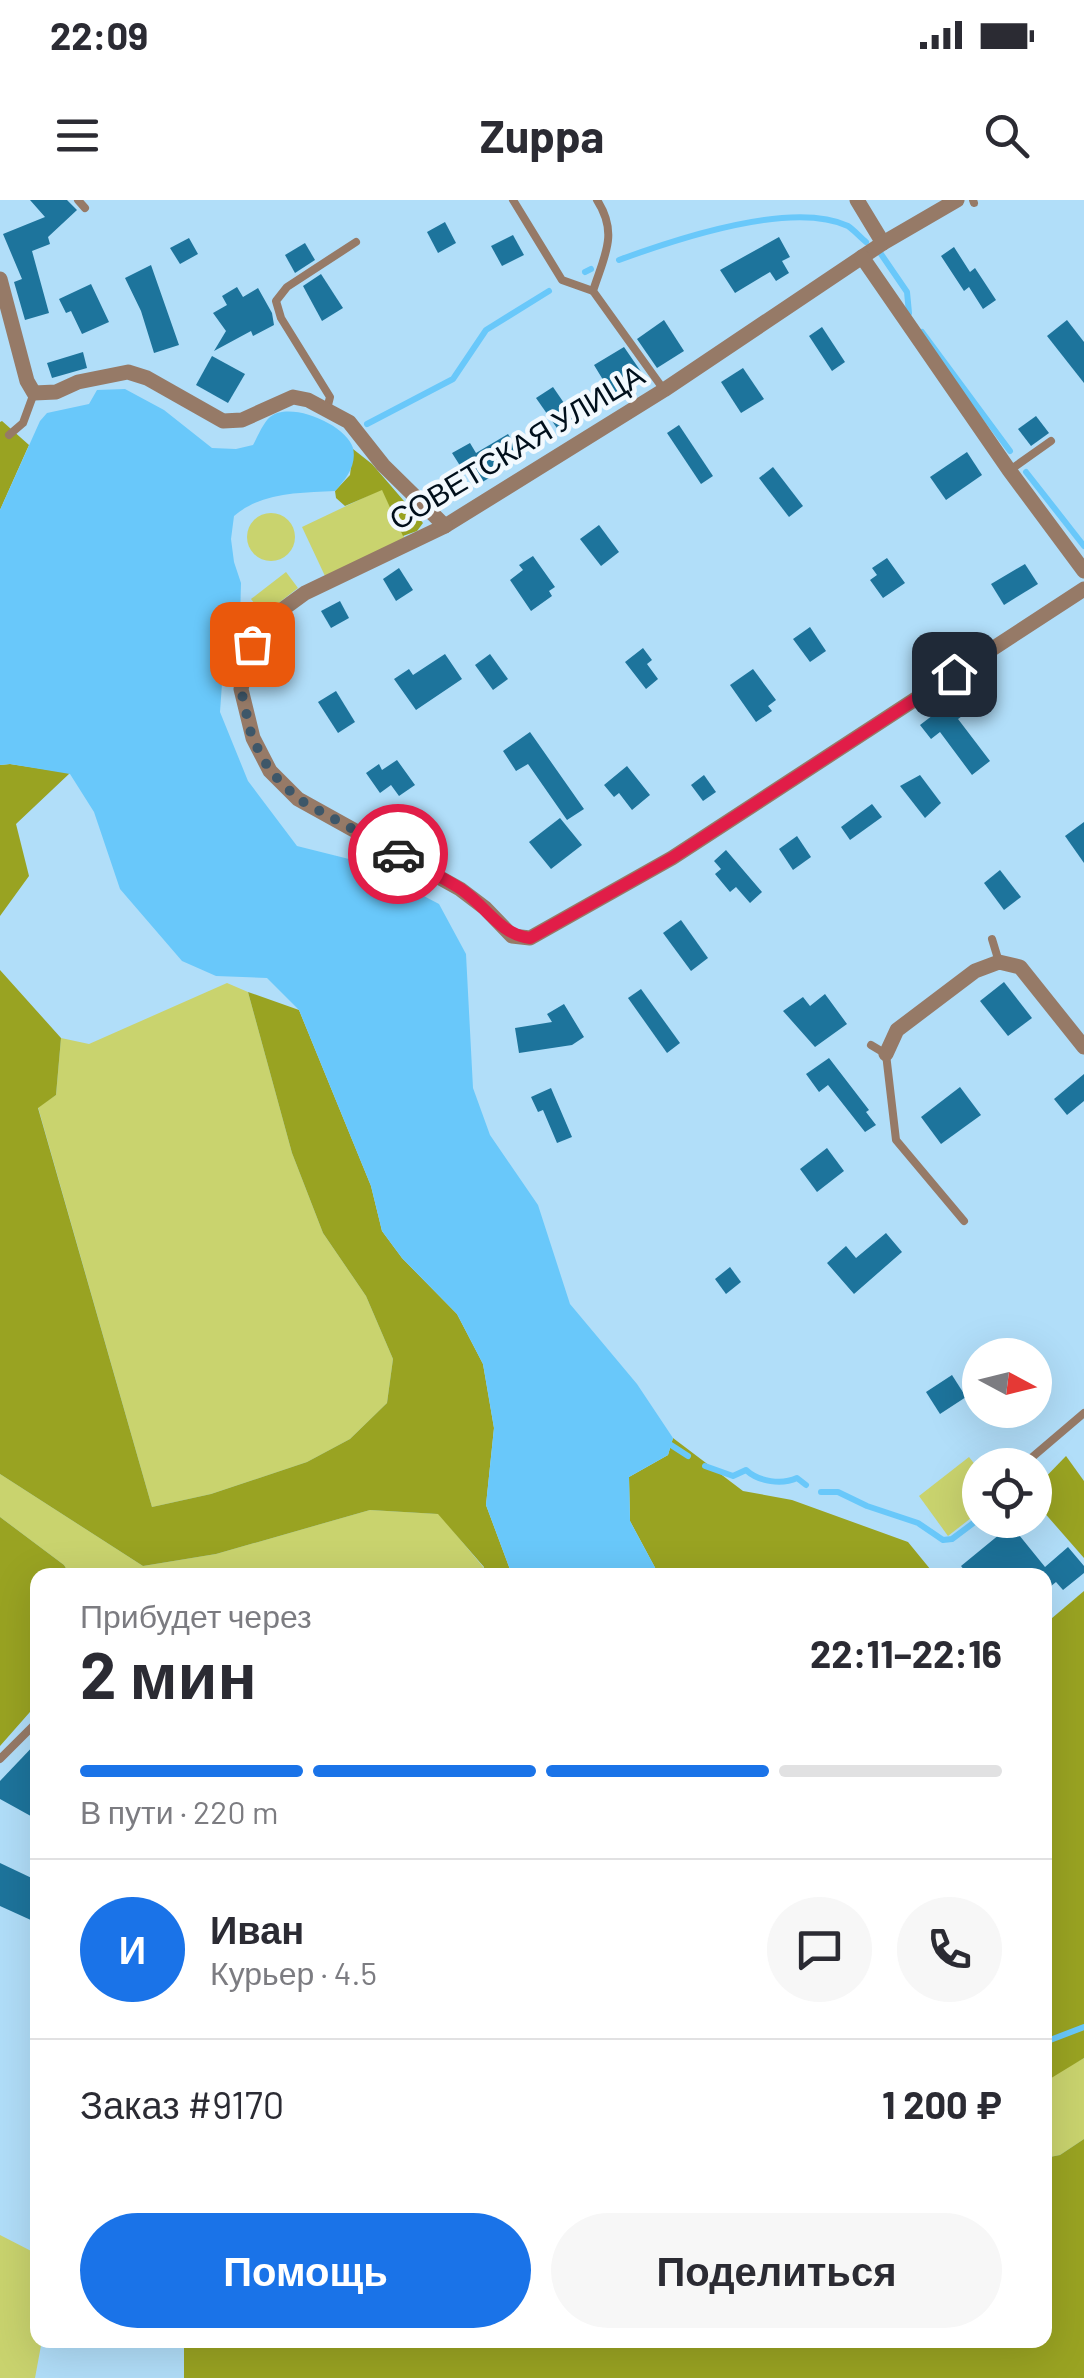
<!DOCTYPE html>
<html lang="ru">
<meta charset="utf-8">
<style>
:root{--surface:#fff;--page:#f7f7f7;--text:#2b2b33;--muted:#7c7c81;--line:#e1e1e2;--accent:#1a73e8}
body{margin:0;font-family:Barlow,sans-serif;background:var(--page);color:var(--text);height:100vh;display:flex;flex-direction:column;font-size:38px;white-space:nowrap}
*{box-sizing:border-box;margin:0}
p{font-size:32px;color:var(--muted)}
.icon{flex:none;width:55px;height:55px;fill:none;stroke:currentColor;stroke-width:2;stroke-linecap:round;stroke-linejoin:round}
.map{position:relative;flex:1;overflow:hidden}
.details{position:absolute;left:30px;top:1368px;width:1022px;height:780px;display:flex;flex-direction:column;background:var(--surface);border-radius:20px;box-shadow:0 10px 40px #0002}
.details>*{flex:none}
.needle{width:65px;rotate:97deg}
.tools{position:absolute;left:962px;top:1138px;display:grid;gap:20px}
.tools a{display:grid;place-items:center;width:90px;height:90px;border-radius:50%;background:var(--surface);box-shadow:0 10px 40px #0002;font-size:50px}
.pin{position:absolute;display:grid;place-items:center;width:85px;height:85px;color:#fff;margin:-42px;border-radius:20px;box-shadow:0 5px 15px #0006}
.courier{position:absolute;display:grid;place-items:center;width:100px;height:100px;margin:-50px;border:8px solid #e11d48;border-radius:50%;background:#fff;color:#222;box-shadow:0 2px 12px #0007}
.headline em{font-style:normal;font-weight:700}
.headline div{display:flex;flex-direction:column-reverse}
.headline{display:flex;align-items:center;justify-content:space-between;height:170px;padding:0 50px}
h1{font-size:65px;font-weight:700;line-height:75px}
.bar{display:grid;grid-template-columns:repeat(4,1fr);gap:15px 10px;align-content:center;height:120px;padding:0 50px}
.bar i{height:12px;border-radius:8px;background:var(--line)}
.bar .on{background:var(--accent)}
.bar p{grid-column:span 4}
.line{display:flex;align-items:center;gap:25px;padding:0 50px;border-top:2px solid var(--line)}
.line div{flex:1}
.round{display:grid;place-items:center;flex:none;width:105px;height:105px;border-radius:52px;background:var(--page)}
.cta{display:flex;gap:20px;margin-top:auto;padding:20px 50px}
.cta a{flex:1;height:115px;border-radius:60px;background:var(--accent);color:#fff;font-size:40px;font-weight:700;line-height:115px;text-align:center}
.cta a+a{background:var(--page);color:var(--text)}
.status{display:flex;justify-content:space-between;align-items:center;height:70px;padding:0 50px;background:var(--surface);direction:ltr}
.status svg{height:28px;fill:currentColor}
header{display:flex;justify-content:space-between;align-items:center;height:130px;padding:0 50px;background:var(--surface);font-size:45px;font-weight:700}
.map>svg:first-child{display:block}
</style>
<div class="status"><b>22:09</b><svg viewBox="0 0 49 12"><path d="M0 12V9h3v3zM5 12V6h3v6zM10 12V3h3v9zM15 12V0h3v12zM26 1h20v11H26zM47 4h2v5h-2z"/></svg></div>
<header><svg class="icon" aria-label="menu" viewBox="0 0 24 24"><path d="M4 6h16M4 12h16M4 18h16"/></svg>Zuppa<svg class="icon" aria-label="search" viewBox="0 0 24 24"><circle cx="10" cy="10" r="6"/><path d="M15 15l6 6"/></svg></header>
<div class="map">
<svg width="1084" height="2178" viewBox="0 0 1084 2178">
<rect width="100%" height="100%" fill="#b1def9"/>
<!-- green -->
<g fill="#c9d36e">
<path d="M382,289l23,50 -80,37 -23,-49z"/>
<circle cx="271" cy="337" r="24"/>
<path d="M286,372l12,16 -35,27 -12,-16z"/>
<path d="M227,783l21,9 44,161 31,80 43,63 27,63 -6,44 -37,36 -43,23 -96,32 -59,13 -114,-400 18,-12 5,-57 28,6z"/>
<path d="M969,1257l11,14v40l-32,25 -29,-40z"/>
<path d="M0,1274l143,92 73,-12 154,-44 69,4 45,54 -1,7h-413l-6,-10 -64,-48z"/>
<path d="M1084,1858v81l-24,16 -15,3v-79z"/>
<path d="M0,2035l37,19 1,86h4l-7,38h-35z"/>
</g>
<!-- forest -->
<g fill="#99a322">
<path d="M2,221l27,24 -29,65v-88z"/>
<path d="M353,249l19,15 51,59 -6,8 -14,5 -21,-46 -37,16 -9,-8 -1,-7 15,-16z"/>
<path d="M10,564l60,9 -54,51 13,52 -29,40v-151z"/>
<path d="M0,770l61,68 -5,57 -18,13 114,399 59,-13 96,-32 43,-23 37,-36 6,-44 -27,-63 -43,-63 -31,-80 -44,-161 51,18 72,176 11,45 20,27 55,56 26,50 11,64 -8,77 26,70h-29l1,-8 -46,-53 -68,-4 -154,44 -73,12 -143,-92z"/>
<path d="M673,1238l70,53 49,9 116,42 27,33h-276l-29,-54 -1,-44 39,-22z"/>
<path d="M1066,1256l18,25v77l-49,-56v-14z"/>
<path d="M0,1317l64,48 6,10h-32l-1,129 -37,42z"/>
<path d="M1084,1391v467l-36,22 -3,-1v-455z"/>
<path d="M1084,1939v239h-900v-38h861v-182l15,-3z"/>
</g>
<!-- water -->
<path fill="#69c8fa" d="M125,189l39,21 48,38 24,1 17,-4c5,-9 10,-22 17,-28 20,-17 77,8 83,31 4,17 -7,31 -18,43 -36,2 -73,1 -101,25l-3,23 3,23 7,21 -1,37 -16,35 -4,57 28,69 49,65 60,15 82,43 27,50 7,134 17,47 48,70 32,99 67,80 36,54 -5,17 -39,22 1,44 29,54h-147l-26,-70 8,-77 -11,-64 -26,-50 -55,-56 -20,-27 -11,-45 -72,-176 -32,-32 -51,-2 -34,-15 -62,-72 -26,-77 -24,-38 -60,-10 -10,1v-255l40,-89 7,-8 42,-9 8,-14z"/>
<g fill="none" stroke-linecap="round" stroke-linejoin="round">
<!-- stream -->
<g stroke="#69c8fa" stroke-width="6">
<path d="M881,54l26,38 2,21"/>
<path d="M619,60c57,-21 173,-60 229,-34 6,4 12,11 18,16"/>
<path d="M585,72l6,-3"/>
<path d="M922,132l88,119"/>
<path d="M367,224l86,-45 33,-49 63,-39"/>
<path d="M1026,272l58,74"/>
<path d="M671,1245l17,11"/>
<path d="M705,1266l28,10 13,-6c13,12 36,15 51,8l9,7"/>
<path d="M821,1292h17l29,14 51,17 25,17 9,-1 28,-21"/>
<path d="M1045,1842l39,-15"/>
</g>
</g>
<!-- building -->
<g fill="#1d749c">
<path d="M30,0h37l10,10 -29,27 2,7 -18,7 17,62 -24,7 -11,-38 8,-3 -19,-45 42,-17z"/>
<path d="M445,22l11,21 -18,10 -11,-21z"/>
<path d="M513,35l11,20 -22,11 -11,-20z"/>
<path d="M779,37l11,20 -8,4 7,12 -13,8 -6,-9 -35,21 -15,-23z"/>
<path d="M189,38l9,16 -18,10 -10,-16z"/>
<path d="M305,43l10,17 -20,13 -10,-18z"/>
<path d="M954,47l16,25 5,-4 21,32 -13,9 -14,-22 -5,4 -23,-35z"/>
<path d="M151,65l28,80 -25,8 -13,-42 -16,-33z"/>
<path d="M321,74l22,34 -21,13 -19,-35z"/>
<path d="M91,84l18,38 -27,12 -11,-23 -5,2 -7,-14z"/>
<path d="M237,87l6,10 15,-9 14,25 2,12 -21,11 -2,-5 -37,20 12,-20 -13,-18 14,-8 -5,-9z"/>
<path d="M664,120l20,31 -27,17 -20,-29z"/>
<path d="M1067,120l17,22v41l-37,-47z"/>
<path d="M822,127l23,35 -13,9 -23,-35z"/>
<path d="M624,147l20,29 -5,3 1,3 -26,16 -20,-33z"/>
<path d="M83,152l4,16 -35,10 -5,-15z"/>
<path d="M212,156l33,18 -17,29 -32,-18z"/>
<path d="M743,168l21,31 -23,14 -20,-31z"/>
<path d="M553,187l22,32 -16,12 -23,-33z"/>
<path d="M1036,216l13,17 -18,13 -13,-17z"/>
<path d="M679,225l34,51 -12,8 -34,-51z"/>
<path d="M508,234l13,22 -2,4 -40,24 -9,-15 -6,3 -12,-19 18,-10 6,10z"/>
<path d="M967,252l15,23 -36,25 -16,-23z"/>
<path d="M773,267l30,39 -14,11 -30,-39z"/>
<path d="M599,325l20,27 -18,14 -21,-27z"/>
<path d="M533,356l22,31 -6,4 3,5 -21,15 -21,-31 13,-10 -4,-5z"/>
<path d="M887,358l18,25 -22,15 -13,-18 7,-5 -5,-7z"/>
<path d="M1025,364l13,20 -34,21 -13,-21z"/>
<path d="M399,368l14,22 -17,11 -13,-22z"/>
<path d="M340,401l9,17 -18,10 -10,-17z"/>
<path d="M810,427l16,24 -16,11 -17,-23z"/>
<path d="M643,448l9,12 -5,4 11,15 -12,10 -21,-27z"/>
<path d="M445,454l17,25 -46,31 -22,-31 15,-10 4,6z"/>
<path d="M490,454l18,25 -15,11 -18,-25z"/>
<path d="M753,469l23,31 -8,6 4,5 -16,11 -26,-37z"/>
<path d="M336,491l19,31 -17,11 -20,-31z"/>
<path d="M954,499l11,15 -7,5 32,42 -18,14 -32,-43 -9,7 -11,-14z"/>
<path d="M530,532l54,77 -17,11 -39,-56 -12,7 -13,-20z"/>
<path d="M397,560l18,25 -16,11 -8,-11 -11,8 -14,-20 13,-9 3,6z"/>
<path d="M627,566l23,29 -18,15 -13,-17 -5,4 -10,-12z"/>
<path d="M704,575l12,17 -13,9 -12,-16z"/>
<path d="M920,575l21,28 -16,15 -25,-32z"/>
<path d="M872,604l10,13 -32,23 -9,-13z"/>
<path d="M560,618l22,27 -31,24 -22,-27z"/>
<path d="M1084,622v41l-19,-27z"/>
<path d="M797,636l14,21 -18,13 -14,-21z"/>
<path d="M726,650l36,42 -12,11 -14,-16 -6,5 -15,-18 6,-5 -7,-8z"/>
<path d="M1000,670l21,27 -17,13 -20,-27z"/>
<path d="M681,720l27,38 -17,13 -28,-38z"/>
<path d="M1004,782l28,36 -24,18 -28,-35z"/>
<path d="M641,789l39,54 -13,10 -39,-55z"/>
<path d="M825,794l22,30 -32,23 -32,-36 20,-14 7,9z"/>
<path d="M564,804l20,33 -12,8 -53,8 -4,-25 37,-6 -5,-8z"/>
<path d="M829,858l40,52 -3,2 10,13 -11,7 -37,-47 -9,7 -13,-18z"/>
<path d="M1084,874v27l-17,14 -13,-16z"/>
<path d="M960,887l21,28 -40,29 -20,-27z"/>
<path d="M551,888l21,49 -15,6 -14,-33 -5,2 -7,-15z"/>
<path d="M827,948l17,23 -27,21 -17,-23z"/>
<path d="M886,1033l16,19 -48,42 -27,-31 19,-17 10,12z"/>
<path d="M730,1067l11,15 -15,12 -11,-15z"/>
<path d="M952,1175l14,22 -26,17 -14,-22z"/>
<path d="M1011,1325l34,42 23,-20 16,19v7l-21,17 -7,-8 -11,9v-16h-77l-7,-9z"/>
<path d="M38,1541v79l-38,-21v-18z"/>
<path d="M0,1663l38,18v31l-5,9 -33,-15z"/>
</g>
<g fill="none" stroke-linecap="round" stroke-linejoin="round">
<!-- lane -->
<g stroke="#967a67" stroke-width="8">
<path d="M78,0l7,8"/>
<path d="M513,0l49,80 31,11"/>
<path d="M597,0c22,34 7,56 -4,91l71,99"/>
<path d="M973,0l1,3"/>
<path d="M327,209l3,-12 -49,-79 -5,-17 11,-14 69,-45"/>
<path d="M9,235l14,-12 11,-30"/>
<path d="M1010,270l41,-29"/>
<path d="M992,739l7,23"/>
<path d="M871,845l15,9 10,86 68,81"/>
<path d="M1023,1265l61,-52"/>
<path d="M0,1559l38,-38"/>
</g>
<!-- street -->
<g stroke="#967a67" stroke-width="15">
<path d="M857,0l26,43"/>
<path d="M957,0l-74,43 -219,147 -219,136 -140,67 -37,27 -16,24 -11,45 12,49 17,33 28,28 162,90 25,19 27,28 18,2 142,-80 412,-269"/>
<path d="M862,57l147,213 75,101"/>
<path d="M0,79l27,102 7,12 22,-1 22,-10 50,-10 19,6 76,43 19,-1 51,-23 15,3 41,22 34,43 62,61"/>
<path d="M886,854l11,-24 78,-59 24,-9 21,5 64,80"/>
</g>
</g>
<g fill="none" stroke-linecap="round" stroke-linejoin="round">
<!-- done -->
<path stroke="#3e5769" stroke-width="10" stroke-dasharray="0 18" d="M252,444l-11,46 11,48 18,33 28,28 100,55"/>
<!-- route -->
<path stroke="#e11d48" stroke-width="12" d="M398,654c21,12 43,22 63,35 25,17 38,45 69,49l142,-80 282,-184"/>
</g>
<g text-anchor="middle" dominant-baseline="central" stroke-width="9" stroke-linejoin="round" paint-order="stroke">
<!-- street labels -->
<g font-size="30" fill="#000f1b" stroke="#f2f9fe">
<text transform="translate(516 246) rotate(-31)">СОВЕТСКАЯ УЛИЦА</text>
</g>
</g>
</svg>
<div class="tools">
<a><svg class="needle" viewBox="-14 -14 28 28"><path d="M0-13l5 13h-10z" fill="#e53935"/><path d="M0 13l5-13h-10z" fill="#7c7c81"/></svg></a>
<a><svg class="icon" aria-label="locate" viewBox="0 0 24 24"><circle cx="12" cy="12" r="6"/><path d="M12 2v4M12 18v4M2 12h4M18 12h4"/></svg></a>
</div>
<div class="pin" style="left:252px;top:444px;background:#ea580c"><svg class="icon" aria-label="bag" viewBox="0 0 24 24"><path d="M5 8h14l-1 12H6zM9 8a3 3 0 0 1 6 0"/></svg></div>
<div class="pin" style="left:954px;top:474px;background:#1f2937"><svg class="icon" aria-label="home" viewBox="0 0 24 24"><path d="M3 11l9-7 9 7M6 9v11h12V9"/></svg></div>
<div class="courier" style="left:398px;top:654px"><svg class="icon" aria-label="car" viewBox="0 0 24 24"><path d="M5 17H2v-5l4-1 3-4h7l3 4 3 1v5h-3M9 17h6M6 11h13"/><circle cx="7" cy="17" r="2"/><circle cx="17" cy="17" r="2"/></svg></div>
<section class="details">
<div class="headline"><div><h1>2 мин</h1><p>Прибудет через</p></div><em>22:11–22:16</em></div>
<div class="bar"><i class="on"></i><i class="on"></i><i class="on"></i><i></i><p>В пути · 220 m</p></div>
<div class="line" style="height:180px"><b class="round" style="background:var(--accent);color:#fff">И</b><div><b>Иван</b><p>Курьер · 4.5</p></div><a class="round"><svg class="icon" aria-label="chat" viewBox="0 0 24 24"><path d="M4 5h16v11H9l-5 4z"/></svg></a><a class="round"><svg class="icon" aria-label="phone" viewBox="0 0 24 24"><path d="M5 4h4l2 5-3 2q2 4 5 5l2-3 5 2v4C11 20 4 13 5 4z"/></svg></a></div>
<div class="line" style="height:130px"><div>Заказ #9170</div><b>1 200 ₽</b></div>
<div class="cta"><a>Помощь</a><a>Поделиться</a></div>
</section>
</div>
